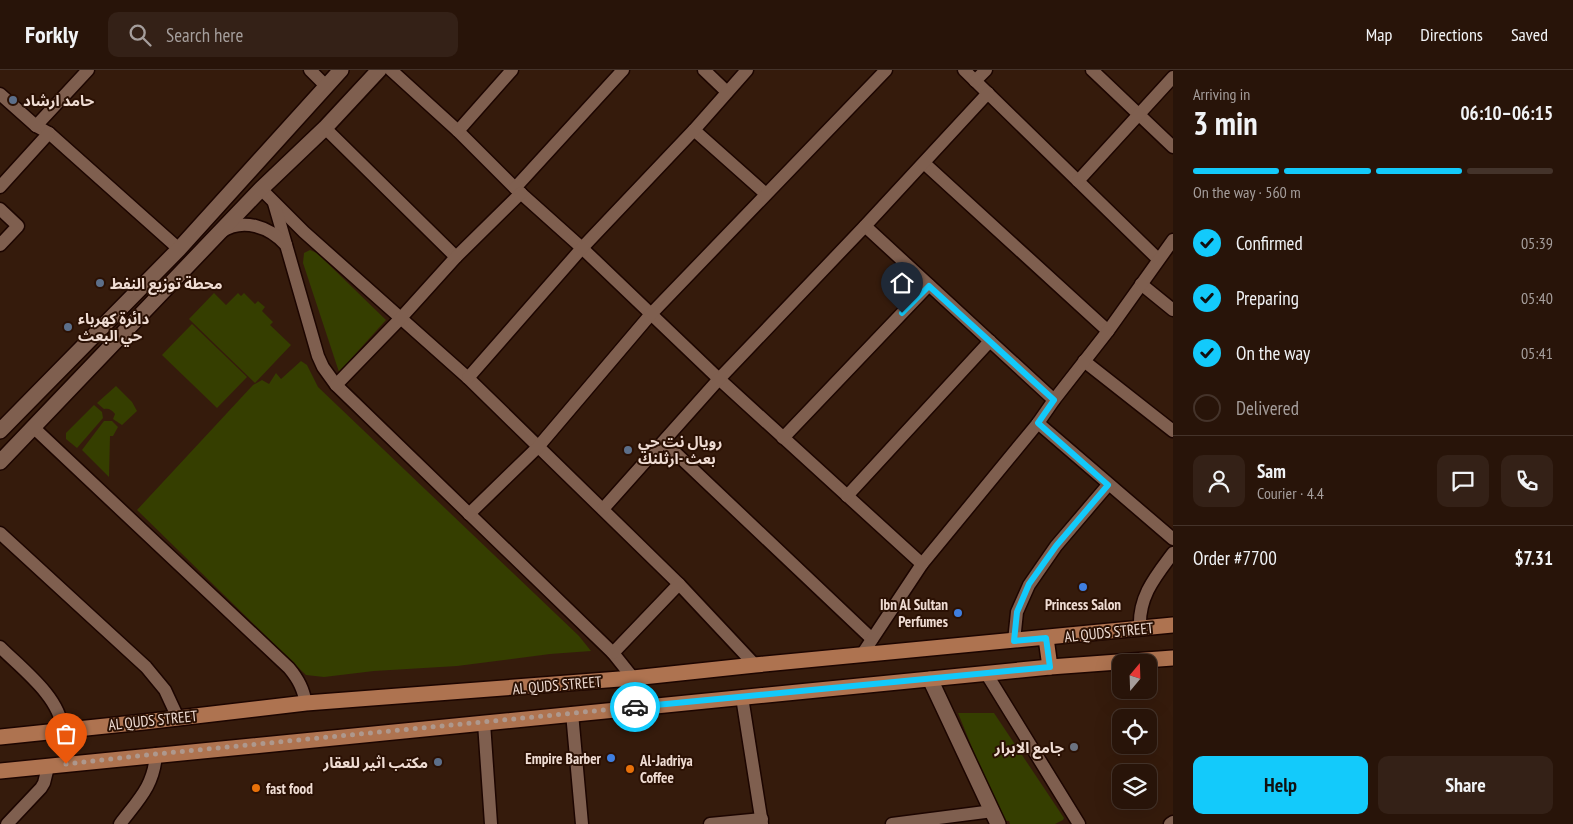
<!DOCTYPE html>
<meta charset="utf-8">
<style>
:root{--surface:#281409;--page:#342117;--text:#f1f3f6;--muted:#a59e9c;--line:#44332a;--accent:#13cafb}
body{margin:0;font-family:"PT Sans Narrow","Noto Sans Arabic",sans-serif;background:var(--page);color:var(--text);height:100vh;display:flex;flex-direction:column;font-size:19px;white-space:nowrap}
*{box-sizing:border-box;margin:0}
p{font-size:16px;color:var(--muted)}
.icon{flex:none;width:28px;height:28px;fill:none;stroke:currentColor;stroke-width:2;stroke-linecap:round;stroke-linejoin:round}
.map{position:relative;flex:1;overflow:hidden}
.panel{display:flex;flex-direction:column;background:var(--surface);width:400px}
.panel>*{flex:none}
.needle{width:32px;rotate:19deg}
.fabs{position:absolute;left:1112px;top:584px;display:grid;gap:10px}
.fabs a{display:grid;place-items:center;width:45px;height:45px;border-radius:10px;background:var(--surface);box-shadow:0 5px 20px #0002,0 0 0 1px var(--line);font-size:25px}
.pin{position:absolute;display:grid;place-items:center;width:42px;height:42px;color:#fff;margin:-51px -21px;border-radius:50% 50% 50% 0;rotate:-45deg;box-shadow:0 0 5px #0007}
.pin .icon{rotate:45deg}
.courier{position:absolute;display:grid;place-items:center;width:50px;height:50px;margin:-25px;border:4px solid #13cafb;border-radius:50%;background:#fff;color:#222;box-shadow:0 1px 6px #0007}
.summary em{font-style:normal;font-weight:700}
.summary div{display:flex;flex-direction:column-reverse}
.summary{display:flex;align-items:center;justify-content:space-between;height:85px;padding:0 20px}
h1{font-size:32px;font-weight:700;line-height:38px}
.bar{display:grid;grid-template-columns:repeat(4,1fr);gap:8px 5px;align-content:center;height:60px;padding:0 20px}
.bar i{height:6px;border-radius:4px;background:var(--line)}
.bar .active{background:var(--accent)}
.bar p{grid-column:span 4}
.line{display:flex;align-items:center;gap:12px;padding:0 20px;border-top:1px solid var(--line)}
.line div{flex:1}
.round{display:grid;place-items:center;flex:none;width:52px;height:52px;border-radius:10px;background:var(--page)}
ol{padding:0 20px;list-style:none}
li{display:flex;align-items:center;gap:15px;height:55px}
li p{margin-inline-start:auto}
li .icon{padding:5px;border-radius:50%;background:var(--accent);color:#111;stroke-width:4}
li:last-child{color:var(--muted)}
li i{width:28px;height:28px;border:2px solid var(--line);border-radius:50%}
.cta{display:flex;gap:10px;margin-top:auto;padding:10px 20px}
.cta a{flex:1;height:58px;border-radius:10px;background:var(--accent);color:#111;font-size:20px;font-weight:700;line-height:58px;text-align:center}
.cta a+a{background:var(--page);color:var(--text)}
header{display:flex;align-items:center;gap:30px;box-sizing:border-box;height:70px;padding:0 25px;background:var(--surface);border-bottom:1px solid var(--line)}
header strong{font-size:24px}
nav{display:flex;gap:28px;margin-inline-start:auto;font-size:18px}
.search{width:350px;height:45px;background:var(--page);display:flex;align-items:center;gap:12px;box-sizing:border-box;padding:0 18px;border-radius:10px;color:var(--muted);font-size:19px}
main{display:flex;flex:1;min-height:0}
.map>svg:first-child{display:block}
</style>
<header>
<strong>Forkly</strong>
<div class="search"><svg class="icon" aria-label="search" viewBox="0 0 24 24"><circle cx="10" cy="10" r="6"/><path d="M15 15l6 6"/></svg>Search here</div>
<nav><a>Map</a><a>Directions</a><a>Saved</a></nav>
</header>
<main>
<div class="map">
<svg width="1173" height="754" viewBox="0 0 1173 754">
<rect width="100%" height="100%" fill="#351b0c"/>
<!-- green -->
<g fill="#353e00">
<path d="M310,180l7,3 69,67 -47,52 -36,-109 1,-10z"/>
<path d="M214,223l12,12 12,-12 3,3 3,-3 11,11 3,-3 7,6 -3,4 11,11 -3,3 21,20 -36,38 -66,-64z"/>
<path d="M192,254l55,53 -30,31 -55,-53z"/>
<path d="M301,291l6,4 11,22 261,249 12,15 -41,3 -93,12 -83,5 -50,6 -18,-2 -169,-165 116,-125 9,-5 7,4 7,-11 5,6z"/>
<path d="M116,316l16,16 5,9 -15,14 -9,-6 2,-5c-3,-4 -6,-6 -11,-5l-7,-6z"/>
<path d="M94,335l8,7 1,6 -26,30 -11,-9v-6z"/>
<path d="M104,351h8l6,6 -5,9h-3l-1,41 -27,-27z"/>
<path d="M958,643h36l70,105 -1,2 -8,4h-45l-1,-3h-5l-1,-6 -2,4z"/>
</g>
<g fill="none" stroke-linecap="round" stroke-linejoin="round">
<!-- street casing -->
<g stroke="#1c0500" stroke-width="15">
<g id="street">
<path d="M310,0l16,16"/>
<path d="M391,0l67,61 57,57 67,60 137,131 203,185"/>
<path d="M704,0l23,22"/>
<path d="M964,0l194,189"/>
<path d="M1092,0l81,77"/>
<path d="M975,11l11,-11"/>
<path d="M0,24l36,32 13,7 130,116"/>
<path d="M36,56l52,-56"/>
<path d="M325,58l131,129"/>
<path d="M694,60l72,64"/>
<path d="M458,61l54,-61"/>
<path d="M924,93l184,168"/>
<path d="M1078,111l95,-104"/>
<path d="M0,117l49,-54"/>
<path d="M515,118l108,-118"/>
<path d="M261,119l43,43 164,146 211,206 76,81"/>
<path d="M274,133l44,153 5,11 13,18 277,268 20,25"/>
<path d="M0,139l18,17 -18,19"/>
<path d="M865,156l189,174"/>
<path d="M221,162c22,-15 49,-5 65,13"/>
<path d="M1141,214l32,26"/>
<path d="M1084,291l89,70"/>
<path d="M468,308l114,-130 112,-118 53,-60"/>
<path d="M336,315l64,-66 56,-62 65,-64"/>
<path d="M1038,353l135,116"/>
<path d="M33,357l256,241c10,12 14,21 17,35"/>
<path d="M783,368l146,-153"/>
<path d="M664,372l208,197"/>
<path d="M847,426l143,-155"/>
<path d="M603,439l116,-130 146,-153 123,-133"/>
<path d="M469,444l69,-67 113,-133 235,-244"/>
<path d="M0,463l146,134 19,23 13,28"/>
<path d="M1140,559c-2,-32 15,-52 33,-76"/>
<path d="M1014,571l3,-29 12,-27 27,-39 52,-61"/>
<path d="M0,577c21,21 61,51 62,82"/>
<path d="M613,583l66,-69"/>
<path d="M861,586l61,-92 116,-141 16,-23 54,-69 65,-91"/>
<path d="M986,603l93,151"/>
<path d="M742,627l20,127"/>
<path d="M572,643l10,111"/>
<path d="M484,653l7,101"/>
<path d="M7,754l34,-36 3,-5 4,-16"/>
<path d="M120,754c18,-24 34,-38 36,-70"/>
<path d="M710,754l52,-5"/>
<path d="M892,754l101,-13"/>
<path d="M1170,754l3,-2"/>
</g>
</g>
<!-- secondary casing -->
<g stroke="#1c0500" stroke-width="18">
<g id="secondary">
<path d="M0,361l179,-182 162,-179"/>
<path d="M0,392l261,-273 64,-61 54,-58"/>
<path d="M930,609l68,145"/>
</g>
</g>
<!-- primary casing -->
<g stroke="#1c0500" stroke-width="18">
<g id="primary">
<path d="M1046,568l4,29"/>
<path d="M0,667l144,-15 162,-19 327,-25 122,-13 418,-40"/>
<path d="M0,701l1050,-104 123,-9"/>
</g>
</g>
<!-- street -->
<use href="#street" stroke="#7f5f4f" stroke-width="12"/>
<!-- secondary -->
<use href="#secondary" stroke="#7f5f4f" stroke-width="15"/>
<!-- primary -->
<use href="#primary" stroke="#ae7350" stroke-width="15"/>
</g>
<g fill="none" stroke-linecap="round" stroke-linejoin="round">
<!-- done -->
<path stroke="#ae988d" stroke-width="5" stroke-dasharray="0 9" d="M66,694l90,-10 479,-47"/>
<!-- route -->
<path stroke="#13cafb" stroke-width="6" d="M635,637l415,-40 -4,-29 -32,3 3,-29 12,-28 27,-38 52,-61 -70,-62 16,-23 -125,-114 -27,27"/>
</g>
<!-- markers -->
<g fill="#5c6f8a" stroke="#2b1104" stroke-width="2">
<circle cx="13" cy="30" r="5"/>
<circle cx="100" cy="213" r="5"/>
<circle cx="68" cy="257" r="5"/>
<circle cx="628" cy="380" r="5"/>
<circle cx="438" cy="692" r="5"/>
</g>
<g fill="#3f7fe0" stroke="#2b1104" stroke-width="2">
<circle cx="1083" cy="517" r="5"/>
<circle cx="958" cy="543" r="5"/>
<circle cx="611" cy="688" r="5"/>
</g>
<circle fill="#6b7280" stroke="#2b1104" stroke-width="2" cx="1074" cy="677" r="5"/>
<g fill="#e8710a" stroke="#2b1104" stroke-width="2">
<circle cx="630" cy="699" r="5"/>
<circle cx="256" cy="718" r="5"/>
</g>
<g text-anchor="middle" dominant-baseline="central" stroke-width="4" stroke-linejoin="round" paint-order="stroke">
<!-- poi labels -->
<g font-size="15" font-weight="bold" fill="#efdcd3" stroke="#2b1104" text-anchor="start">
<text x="23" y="30">حامد ارشاد</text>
<text x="110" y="213">محطة توزيع النفط</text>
<text x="78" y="248">دائرة كهرباء<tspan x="78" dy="17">حي البعث</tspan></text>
<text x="638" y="371">رويال نت حي<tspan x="638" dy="17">بعث -ارثلنك</tspan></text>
<text x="948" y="534" text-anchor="end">Ibn Al Sultan<tspan x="948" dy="17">Perfumes</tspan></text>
<text x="1083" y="534" text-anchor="middle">Princess Salon</text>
<text x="1064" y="677" text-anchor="end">جامع الابرار</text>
<text x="601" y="688" text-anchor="end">Empire Barber</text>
<text x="640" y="690">Al-Jadriya<tspan x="640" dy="17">Coffee</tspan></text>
<text x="428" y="692" text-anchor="end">مكتب اثير للعقار</text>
<text x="266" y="718">fast food</text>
</g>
<!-- street labels -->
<g font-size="15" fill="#efdcd3" stroke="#2b1104">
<text transform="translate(1109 562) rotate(-6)">AL QUDS STREET</text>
<text transform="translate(557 615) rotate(-5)">AL QUDS STREET</text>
<text transform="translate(153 650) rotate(-6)">AL QUDS STREET</text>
</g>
</g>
</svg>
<div class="fabs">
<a><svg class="needle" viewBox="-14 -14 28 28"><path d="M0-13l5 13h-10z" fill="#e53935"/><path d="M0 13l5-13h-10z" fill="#a59e9c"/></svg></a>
<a><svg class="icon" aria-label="locate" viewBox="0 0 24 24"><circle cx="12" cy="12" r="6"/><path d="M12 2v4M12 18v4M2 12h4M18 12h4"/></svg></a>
<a><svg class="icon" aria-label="layers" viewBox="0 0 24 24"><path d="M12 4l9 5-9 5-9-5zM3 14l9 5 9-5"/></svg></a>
</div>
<div class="pin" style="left:66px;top:694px;background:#ea580c"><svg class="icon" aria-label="bag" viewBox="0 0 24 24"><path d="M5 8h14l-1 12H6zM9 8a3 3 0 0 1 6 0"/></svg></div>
<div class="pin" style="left:902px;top:243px;background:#1f2937"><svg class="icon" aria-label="home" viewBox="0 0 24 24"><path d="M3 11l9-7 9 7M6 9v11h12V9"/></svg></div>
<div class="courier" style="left:635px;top:637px"><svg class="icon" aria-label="car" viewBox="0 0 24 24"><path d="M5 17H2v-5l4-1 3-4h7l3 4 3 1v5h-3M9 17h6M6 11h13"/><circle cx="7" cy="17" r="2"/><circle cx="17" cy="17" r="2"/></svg></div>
</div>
<section class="panel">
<div class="summary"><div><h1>3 min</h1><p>Arriving in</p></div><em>06:10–06:15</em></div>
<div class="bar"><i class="active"></i><i class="active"></i><i class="active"></i><i></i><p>On the way · 560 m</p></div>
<ol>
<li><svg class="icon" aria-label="check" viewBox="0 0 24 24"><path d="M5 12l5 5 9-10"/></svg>Confirmed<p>05:39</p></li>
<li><svg class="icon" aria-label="check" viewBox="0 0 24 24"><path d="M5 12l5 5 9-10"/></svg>Preparing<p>05:40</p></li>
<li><svg class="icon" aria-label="check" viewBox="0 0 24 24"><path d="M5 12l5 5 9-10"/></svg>On the way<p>05:41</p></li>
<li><i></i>Delivered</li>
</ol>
<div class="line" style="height:90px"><a class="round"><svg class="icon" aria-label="person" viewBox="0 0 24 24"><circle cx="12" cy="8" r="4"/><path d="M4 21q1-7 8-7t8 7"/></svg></a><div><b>Sam</b><p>Courier · 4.4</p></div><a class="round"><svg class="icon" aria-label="chat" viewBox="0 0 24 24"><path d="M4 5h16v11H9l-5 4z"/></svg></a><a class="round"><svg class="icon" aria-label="phone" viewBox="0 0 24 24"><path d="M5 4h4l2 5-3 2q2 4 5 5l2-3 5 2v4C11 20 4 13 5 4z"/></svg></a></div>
<div class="line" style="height:65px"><div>Order #7700</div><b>$7.31</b></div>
<div class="cta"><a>Help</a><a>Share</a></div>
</section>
</main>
